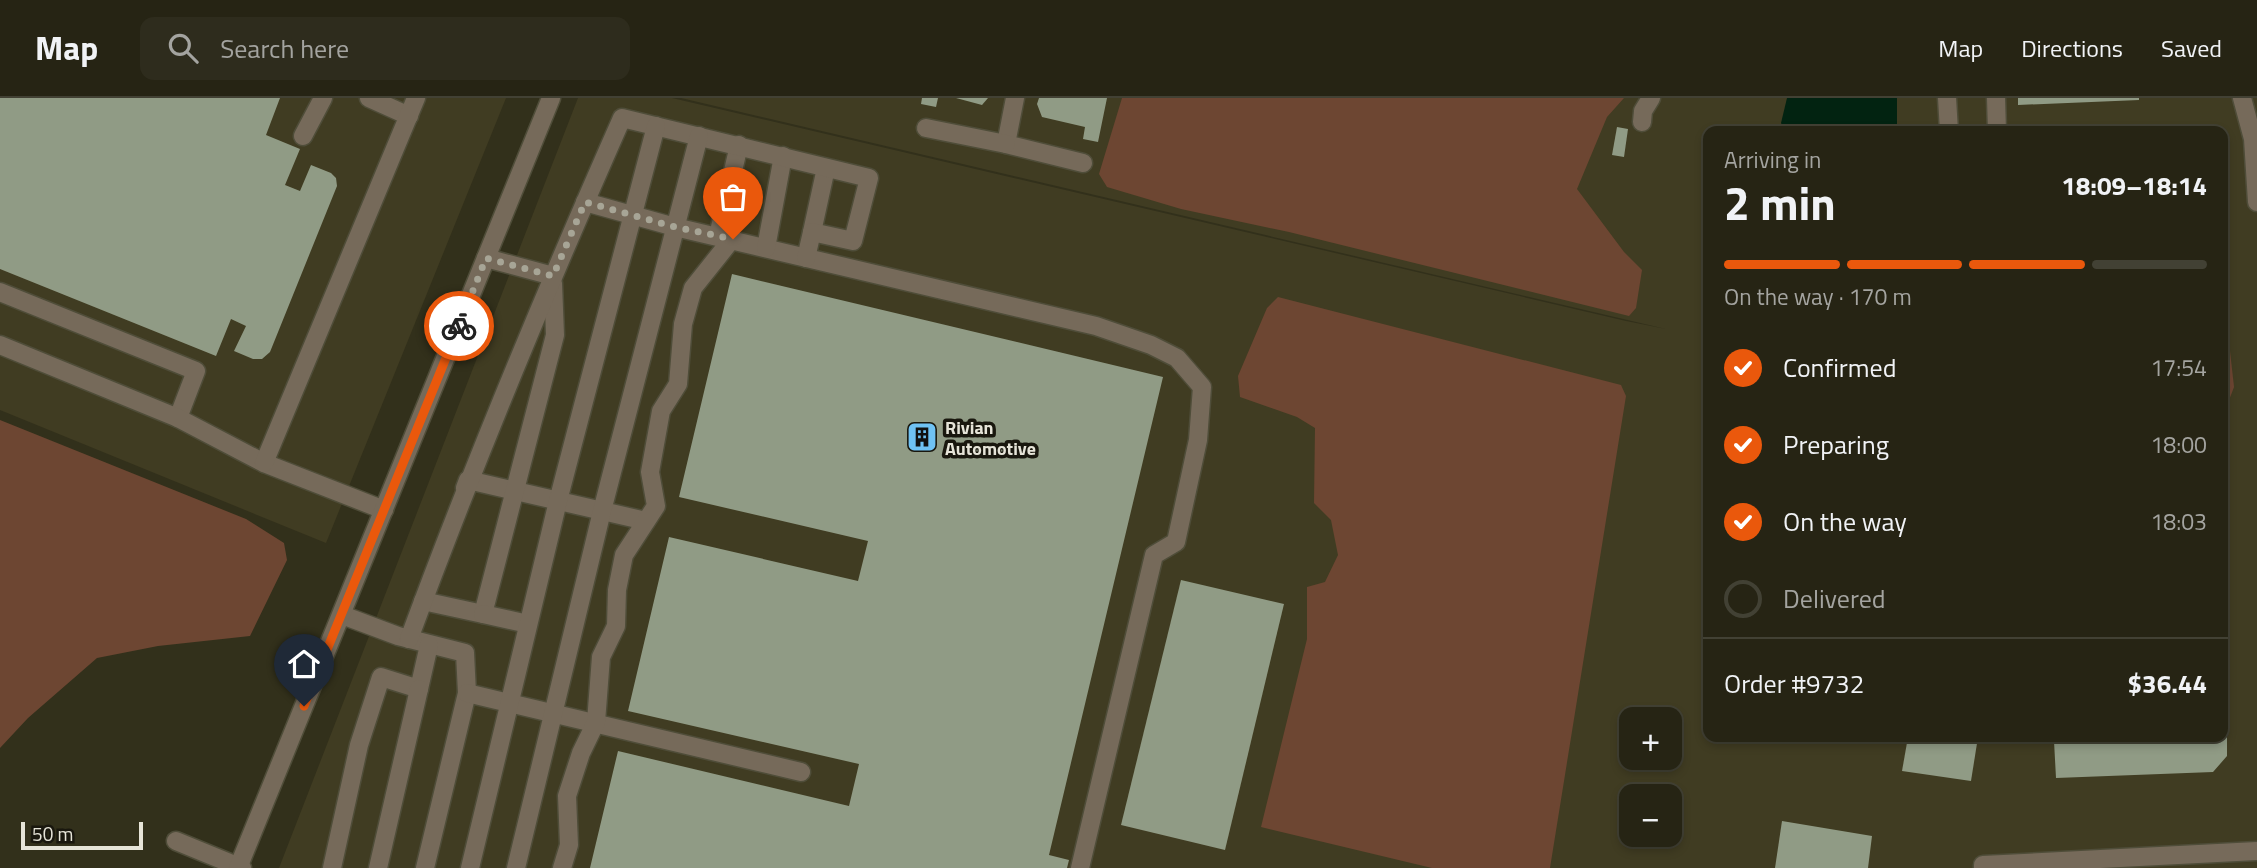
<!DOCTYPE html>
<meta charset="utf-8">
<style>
:root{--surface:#262414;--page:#2e2c1d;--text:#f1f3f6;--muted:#a4a4a0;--line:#424134;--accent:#ea580c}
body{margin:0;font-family:"Titillium Web",sans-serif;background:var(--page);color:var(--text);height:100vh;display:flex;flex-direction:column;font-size:26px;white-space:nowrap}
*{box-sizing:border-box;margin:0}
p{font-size:23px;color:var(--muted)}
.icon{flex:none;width:38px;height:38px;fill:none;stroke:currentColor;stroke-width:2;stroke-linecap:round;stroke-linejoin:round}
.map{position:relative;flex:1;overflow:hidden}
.details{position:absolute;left:1703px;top:28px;width:525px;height:616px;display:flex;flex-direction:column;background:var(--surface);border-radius:14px;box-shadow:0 4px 10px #0003,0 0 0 2px var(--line)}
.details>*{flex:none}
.buttons{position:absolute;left:1619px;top:609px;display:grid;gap:14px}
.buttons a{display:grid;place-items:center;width:63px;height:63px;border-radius:14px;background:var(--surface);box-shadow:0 4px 10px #0003,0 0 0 2px var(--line);font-size:35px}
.scale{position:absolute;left:21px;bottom:18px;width:122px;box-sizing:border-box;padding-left:7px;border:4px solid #e6e4d8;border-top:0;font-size:19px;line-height:24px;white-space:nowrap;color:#e6e4d8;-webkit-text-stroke:5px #19170e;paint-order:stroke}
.pin{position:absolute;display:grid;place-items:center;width:60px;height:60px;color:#fff;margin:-72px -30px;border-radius:50% 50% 50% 0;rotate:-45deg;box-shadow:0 0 7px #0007}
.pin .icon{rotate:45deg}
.courier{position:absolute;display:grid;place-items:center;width:70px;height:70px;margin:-35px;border:5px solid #ea580c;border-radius:50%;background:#fff;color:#222;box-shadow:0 2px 9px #0007}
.headline em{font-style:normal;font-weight:700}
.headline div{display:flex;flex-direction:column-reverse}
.headline{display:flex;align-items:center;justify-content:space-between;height:119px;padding:0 21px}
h1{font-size:46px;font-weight:700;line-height:52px}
.bar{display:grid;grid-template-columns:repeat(4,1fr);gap:10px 7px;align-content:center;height:84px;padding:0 21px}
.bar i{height:9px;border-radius:5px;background:var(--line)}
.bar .selected{background:var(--accent)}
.bar p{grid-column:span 4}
.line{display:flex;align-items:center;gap:18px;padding:0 21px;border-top:2px solid var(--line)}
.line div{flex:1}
ol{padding:0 21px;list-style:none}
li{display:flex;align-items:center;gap:21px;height:77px}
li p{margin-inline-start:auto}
li .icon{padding:7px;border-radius:50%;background:var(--accent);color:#fff;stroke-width:4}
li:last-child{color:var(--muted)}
li i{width:38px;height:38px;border:4px solid var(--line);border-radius:50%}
header{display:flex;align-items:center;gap:42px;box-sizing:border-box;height:98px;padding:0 35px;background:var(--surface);border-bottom:2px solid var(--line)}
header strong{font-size:33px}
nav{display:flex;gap:38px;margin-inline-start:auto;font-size:24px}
.search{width:490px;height:63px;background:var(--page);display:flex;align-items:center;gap:18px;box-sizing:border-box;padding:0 24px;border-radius:14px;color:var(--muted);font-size:26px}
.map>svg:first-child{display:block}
</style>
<header>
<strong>Map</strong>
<div class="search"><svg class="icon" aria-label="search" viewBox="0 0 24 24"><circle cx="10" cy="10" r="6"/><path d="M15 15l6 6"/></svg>Search here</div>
<nav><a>Map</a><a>Directions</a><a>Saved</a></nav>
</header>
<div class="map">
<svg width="2257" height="770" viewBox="0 0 2257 770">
<rect width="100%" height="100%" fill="#32301b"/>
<!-- built -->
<g fill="#403c22" fill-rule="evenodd">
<path d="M0,0h506l-180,445 -326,-133z"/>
<path d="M578,0h94l954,223 40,8 -985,-231h1576v770h-1978zM1708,33h514v606h-514zM1631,621h39v39h-39zM1631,698h39v39h-39z"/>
</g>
<!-- green -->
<g fill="#6d4632">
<path d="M1122,0h502l-17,19 -30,72 47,63 18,18 -6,38 -7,8 -340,-84 -108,-23 -74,-22 -8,-13z"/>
<path d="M2222,181l12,108 -11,29h-1z"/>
<path d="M1278,199l343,88 5,11 -76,472h-118l-171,-41 46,-188v-52l18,-5 13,-27 -7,-35 -17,-17 1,-75 -18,-11 -57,-20 -2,-21 29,-68z"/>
<path d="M0,322l246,99 38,24 3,17 -37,76 -92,10 -61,12 -69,60 -28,30z"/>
</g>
<!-- water -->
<path fill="#022311" d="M1787,0h110v28l-5,5h-107l-4,-8z"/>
<!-- building -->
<g fill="#909b85">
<path d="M0,0h280l-14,37 34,14 -15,36 15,6 11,-26 20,8 5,5 1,8 -67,166 -8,7h-9l-19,-8 12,-25 -15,-7 -15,37 -216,-87z"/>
<path d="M922,0h16l-2,9 -15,-3z"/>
<path d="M956,0h32l-6,7z"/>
<path d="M1039,0h68l-9,44 -15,-3 2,-12 -43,-10 -5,-13z"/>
<path d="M2018,0h121v2l-121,5z"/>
<path d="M1617,29l11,2 -4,28 -12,-2z"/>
<path d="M732,176l431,103 -114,478 20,5 -2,8h-477l28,-117 231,55 10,-42 -231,-53 41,-174 189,44 10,-40 -189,-44z"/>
<path d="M1181,482l103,24 -59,246 -104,-25z"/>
<path d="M2222,593h5v65l-14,16 -157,6 -2,-37 23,-2v-2h145z"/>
<path d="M1908,639h70l-7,44 -69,-10z"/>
<path d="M1782,723l90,15 -4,32h-93z"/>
</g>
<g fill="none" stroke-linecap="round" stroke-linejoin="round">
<!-- minor casing -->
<g stroke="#4f4d39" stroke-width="21">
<g id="minor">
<path d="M369,0l40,18"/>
<path d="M1015,0l-9,46 77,19"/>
<path d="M1947,0l2,33"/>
<path d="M1996,0l1,33"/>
<path d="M2242,0l11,41 4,63"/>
<path d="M1642,24l1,-11 8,-13"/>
<path d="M926,30l80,16"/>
<path d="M303,38l20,-38"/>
<path d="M585,104l90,25 421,99 55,19 26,13 25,29 -4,53 -22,102 -22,13 -74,313"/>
<path d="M812,134l14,-64"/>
<path d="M718,138l21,-91"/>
<path d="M766,150l17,-92"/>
<path d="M486,160l67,18"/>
<path d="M0,194l196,79 -18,47"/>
<path d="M0,247l178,73 86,45 120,47"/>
<path d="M264,365l152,-365"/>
<path d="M465,390l3,-8 178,41"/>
<path d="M423,503l60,13 72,-279 -2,-52"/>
<path d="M483,516l45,10"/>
<path d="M342,517l56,21 67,17 2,40 -42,175"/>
<path d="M409,541c65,-176 137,-349 213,-521l247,60 -16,63 -41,-9 -6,26"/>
<path d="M467,595l334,79"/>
<path d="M176,743l66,27"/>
<path d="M238,770l313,-770"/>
<path d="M332,770l27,-123 22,-68 38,12 10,-44"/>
<path d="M378,770l41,-179"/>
<path d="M470,770l88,-367 98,-375"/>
<path d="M516,770l86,-357 97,-375"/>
<path d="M562,770l7,-23 -2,-49 14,-43 15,-31 5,-65 15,-31 1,-36 7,-35 32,-49 -6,-34 11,-61 17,-27 5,-60 10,-36 39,-49"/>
<path d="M1983,770v-3l274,-14"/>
</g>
</g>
<!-- minor -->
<use href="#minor" stroke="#766a5a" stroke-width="18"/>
</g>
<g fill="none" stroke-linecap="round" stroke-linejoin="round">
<!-- done -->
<path stroke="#a7a596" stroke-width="7" stroke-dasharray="0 12.6" d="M459,228l27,-68 67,18 32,-74 90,25 58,12"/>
<!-- route -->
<path stroke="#ea580c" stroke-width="9" d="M304,608l155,-380"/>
</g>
<!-- icons -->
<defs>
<g id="building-square" transform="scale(1.575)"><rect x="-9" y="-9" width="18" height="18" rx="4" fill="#6fc2f4" stroke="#19170e"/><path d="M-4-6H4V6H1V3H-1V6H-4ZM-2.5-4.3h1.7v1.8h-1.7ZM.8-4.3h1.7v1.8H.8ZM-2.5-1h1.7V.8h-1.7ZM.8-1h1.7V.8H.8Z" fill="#111"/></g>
</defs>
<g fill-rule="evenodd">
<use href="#building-square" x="922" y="339"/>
</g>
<g text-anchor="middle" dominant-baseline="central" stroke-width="7" stroke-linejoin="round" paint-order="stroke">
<!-- poi labels -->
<g font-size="18" font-weight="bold" fill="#e6e4d8" stroke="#19170e" text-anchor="start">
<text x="945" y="329">Rivian<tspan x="945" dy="21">Automotive</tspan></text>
</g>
</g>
</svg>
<div class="buttons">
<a>+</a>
<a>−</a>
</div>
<div class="scale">50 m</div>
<div class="pin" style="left:733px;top:141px;background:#ea580c"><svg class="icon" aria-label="bag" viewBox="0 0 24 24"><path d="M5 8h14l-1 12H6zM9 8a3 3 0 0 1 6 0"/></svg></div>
<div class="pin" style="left:304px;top:608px;background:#1f2937"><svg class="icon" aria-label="home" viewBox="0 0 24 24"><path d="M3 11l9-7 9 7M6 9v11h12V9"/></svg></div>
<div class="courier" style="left:459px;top:228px"><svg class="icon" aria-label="bike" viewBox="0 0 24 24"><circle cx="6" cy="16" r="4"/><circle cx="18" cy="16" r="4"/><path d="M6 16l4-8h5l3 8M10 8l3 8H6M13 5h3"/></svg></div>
<section class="details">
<div class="headline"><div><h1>2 min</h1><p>Arriving in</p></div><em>18:09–18:14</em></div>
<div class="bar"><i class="selected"></i><i class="selected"></i><i class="selected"></i><i></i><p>On the way · 170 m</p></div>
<ol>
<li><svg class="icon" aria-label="check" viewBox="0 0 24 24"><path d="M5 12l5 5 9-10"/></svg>Confirmed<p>17:54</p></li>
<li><svg class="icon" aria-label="check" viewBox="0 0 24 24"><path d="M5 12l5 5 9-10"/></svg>Preparing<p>18:00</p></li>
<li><svg class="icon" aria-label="check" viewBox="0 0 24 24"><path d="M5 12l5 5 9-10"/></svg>On the way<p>18:03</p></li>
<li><i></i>Delivered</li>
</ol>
<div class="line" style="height:91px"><div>Order #9732</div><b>$36.44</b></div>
</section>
</div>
